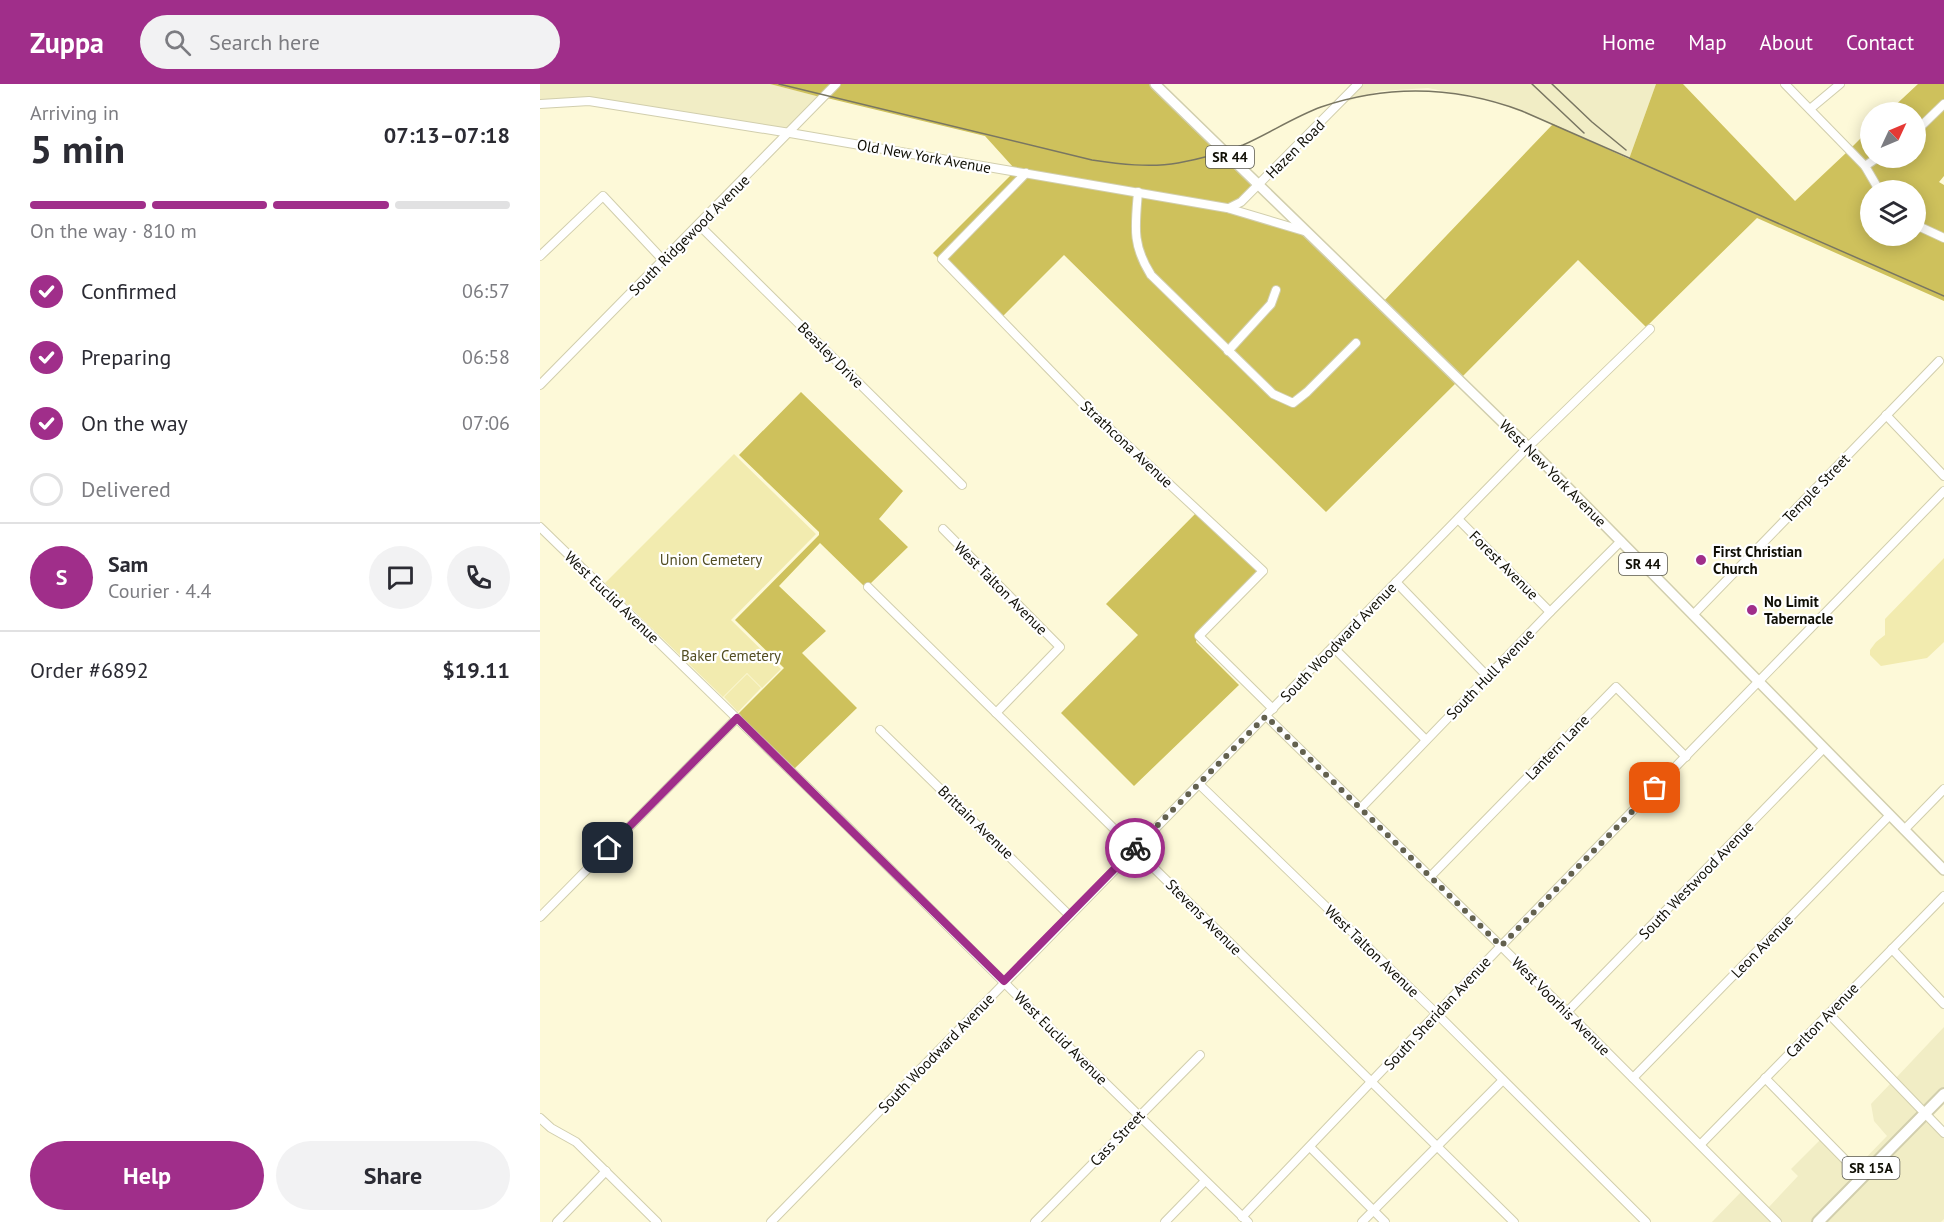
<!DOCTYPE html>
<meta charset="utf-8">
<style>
:root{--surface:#fff;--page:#f2f2f3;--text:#2b2b33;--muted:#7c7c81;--line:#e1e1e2;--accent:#a02e8a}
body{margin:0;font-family:"PT Sans",sans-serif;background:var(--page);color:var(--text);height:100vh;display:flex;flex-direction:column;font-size:22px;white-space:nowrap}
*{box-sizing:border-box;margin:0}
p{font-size:20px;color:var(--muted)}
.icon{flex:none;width:33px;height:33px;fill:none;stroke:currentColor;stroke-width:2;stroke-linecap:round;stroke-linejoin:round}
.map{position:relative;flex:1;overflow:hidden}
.panel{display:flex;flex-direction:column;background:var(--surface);width:540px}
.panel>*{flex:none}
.needle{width:39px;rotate:46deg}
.tools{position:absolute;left:1320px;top:18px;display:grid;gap:12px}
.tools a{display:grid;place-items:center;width:66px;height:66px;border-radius:50%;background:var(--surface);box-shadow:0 3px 15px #0003;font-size:30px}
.pin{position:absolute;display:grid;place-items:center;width:51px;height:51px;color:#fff;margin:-26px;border-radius:12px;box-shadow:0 3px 9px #0006}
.courier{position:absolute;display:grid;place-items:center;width:60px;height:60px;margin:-30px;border:4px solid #a02e8a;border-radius:50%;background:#fff;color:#222;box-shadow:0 2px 8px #0007}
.summary em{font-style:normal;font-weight:600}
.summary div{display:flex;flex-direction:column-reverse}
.summary{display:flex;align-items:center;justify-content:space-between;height:102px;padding:0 30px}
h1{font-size:39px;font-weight:600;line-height:45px}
.bar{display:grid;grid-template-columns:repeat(4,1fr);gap:9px 6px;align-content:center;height:72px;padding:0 30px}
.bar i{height:8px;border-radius:4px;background:var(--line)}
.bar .selected{background:var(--accent)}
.bar p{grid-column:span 4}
.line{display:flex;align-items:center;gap:15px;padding:0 30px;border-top:2px solid var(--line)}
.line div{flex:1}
.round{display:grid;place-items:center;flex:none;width:63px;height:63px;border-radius:32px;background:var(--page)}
ol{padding:0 30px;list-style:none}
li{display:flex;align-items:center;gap:18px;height:66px}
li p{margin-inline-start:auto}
li .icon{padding:6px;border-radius:50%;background:var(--accent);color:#fff;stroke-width:4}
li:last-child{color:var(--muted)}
li i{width:33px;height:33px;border:3px solid var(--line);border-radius:50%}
.action{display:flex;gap:12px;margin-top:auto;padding:12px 30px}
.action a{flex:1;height:69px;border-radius:36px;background:var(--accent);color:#fff;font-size:24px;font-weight:600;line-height:69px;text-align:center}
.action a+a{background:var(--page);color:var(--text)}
header{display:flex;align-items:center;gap:36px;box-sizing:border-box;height:84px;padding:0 30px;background:var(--accent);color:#fff}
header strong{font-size:28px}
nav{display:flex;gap:33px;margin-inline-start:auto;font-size:21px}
.search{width:420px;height:54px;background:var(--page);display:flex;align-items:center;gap:15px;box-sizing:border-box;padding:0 21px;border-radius:33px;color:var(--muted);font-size:22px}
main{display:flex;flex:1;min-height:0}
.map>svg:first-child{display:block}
</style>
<header>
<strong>Zuppa</strong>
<div class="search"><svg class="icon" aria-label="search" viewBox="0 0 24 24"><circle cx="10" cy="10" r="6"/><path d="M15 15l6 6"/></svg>Search here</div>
<nav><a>Home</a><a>Map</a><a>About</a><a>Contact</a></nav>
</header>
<main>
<section class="panel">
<div class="summary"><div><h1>5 min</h1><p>Arriving in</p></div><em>07:13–07:18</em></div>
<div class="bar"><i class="selected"></i><i class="selected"></i><i class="selected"></i><i></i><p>On the way · 810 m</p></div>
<ol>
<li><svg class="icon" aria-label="check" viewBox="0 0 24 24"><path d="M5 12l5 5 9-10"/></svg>Confirmed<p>06:57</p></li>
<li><svg class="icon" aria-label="check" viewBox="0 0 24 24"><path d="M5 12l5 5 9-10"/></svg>Preparing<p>06:58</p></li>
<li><svg class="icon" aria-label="check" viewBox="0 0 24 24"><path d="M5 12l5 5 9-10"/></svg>On the way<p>07:06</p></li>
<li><i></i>Delivered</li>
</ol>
<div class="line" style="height:108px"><b class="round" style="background:var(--accent);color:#fff">S</b><div><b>Sam</b><p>Courier · 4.4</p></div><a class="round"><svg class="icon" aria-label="chat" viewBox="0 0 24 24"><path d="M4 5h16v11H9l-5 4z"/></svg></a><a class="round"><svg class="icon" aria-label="phone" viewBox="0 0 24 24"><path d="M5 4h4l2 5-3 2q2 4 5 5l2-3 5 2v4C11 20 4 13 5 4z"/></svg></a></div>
<div class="line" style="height:78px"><div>Order #6892</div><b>$19.11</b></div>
<div class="action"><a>Help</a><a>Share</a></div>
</section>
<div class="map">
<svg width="1404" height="1138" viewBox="0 0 1404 1138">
<rect width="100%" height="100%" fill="#fdf9d8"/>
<!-- built -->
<g fill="#f1edc5">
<path d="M0,0h230l50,13 -31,32 -199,-31 -50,3z"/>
<path d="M823,0h293l-27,75 -76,-35 -60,-23 -65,-13 -48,3 -35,11z"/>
<path d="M1404,943v62l-19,19 -29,-30z"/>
<path d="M1351,999l29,31 -58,58 -5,-5 30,-31 -13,-15 -3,-17z"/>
<path d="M1384,1034l20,20v81l-3,3h-119z"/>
<path d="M1280,1056l37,37 -44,45h-31l-14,-14 30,-32 -7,-7z"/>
<path d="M1202,1107l30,31h-60z"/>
</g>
<!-- green -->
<g fill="#f2ebaf">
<path d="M194,370l82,80 -85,86 50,49 -19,19 -15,-15 -24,24 -34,-33 1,-2 -2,1 -83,-80z"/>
<path d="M1404,474v84l-17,16 -46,8 -11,-11v-5l6,-8 9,-7v-16z"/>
<path d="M207,590l14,14 -23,24 -14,-15z"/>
</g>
<!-- forest -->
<g fill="#cec15c">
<path d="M230,0h62l-12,13z"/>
<path d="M301,0h309l103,102 -13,13 -13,6 -214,-38 -28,-31 -158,-38z"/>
<path d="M1116,0h27l112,117 52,-49 15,16 13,22h-5v46h46v-7l28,13v59l-187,-83 -111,109 -68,-67 -117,118 -78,-76 170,-178 76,35z"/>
<path d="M1378,0h26v16l-28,27v-15h-28z"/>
<path d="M1404,25v67l-5,6 5,3v49l-28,-13v-31h-33l-14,-24 13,-8h34v-23z"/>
<path d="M1330,45l1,29 -5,3 -14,-14z"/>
<path d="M472,90l7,1 -80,84 -6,-6z"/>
<path d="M486,93l198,34 78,23 154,149 -130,129 -262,-257 -61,61 -57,-58z"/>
<path d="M261,308l102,99 -24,28 29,28 -38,37 -2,-1 -4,3 -44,-43 -41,43 47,45 -24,22 55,55 -63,61 -56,-55 46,-46 -49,-48 84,-85v-3l-80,-77z"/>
<path d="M656,429l62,59 -61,62 -1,8 43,43 -105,101 -73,-73 77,-78 -32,-31z"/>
</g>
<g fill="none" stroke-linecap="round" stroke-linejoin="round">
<!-- minor casing -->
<g stroke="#d1cead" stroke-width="10">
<g id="minor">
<path d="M1245,0l80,82 14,24"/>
<path d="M0,20l49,-3 201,32 437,75 77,23"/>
<path d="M1270,25l30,-25"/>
<path d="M1376,47l28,-27"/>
<path d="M1325,82l12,-8"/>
<path d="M486,89l-84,86 140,144 181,168 -64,65 74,73"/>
<path d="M598,108c-3,35 -6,53 13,83l122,119 20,9 14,-11 49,-49"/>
<path d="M689,124l12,-6 117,-118"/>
<path d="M159,141l263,260"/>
<path d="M1376,141l28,13"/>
<path d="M0,172l63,-60 60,64"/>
<path d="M688,267l43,-47 5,-14"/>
<path d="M0,301l296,-301"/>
<path d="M1346,331l58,61"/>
<path d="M918,435l92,93"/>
<path d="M0,443l292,284 246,245 170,166"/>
<path d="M403,445l117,118 -64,66"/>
<path d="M856,498l91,94"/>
<path d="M328,503l646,635"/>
<path d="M1153,531l246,-254"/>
<path d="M793,563l93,93"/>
<path d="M726,632l235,230 276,276"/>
<path d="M340,646l190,186"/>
<path d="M659,700l238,230 209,208"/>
<path d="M821,724l189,-196 71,-71"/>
<path d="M1364,746l40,-41"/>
<path d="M890,793l186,-190 70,70"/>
<path d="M0,833l197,-199"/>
<path d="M1352,865l52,55"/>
<path d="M1027,928l257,-264"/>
<path d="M1289,930l115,119"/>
<path d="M1093,994l257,-263"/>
<path d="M1225,994l97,99"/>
<path d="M0,1034l11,10 25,14 81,80"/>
<path d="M1161,1060l243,-248"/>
<path d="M770,1063l75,75"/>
<path d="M702,1133l259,-271 443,-455"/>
<path d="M17,1138l49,-51"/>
<path d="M231,1138l757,-775 122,-118"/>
<path d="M495,1138l165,-167"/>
<path d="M625,1138l40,-41"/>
<path d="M822,1138l141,-142"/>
</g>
</g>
<!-- major casing -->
<g stroke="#d1cead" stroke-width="12">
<path id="major" d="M615,0l373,363 416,423"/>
</g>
<!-- highway casing -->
<g stroke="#d1cead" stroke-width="14">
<path id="highway" d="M1278,1138l126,-128"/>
</g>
<!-- minor -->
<use href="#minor" stroke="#fff" stroke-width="8"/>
<!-- major -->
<use href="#major" stroke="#fff" stroke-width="9"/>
<!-- highway -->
<use href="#highway" stroke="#fff" stroke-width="10"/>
<!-- rail -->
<g stroke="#797662" stroke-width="1.5">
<path d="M239,0l313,76c27,4 58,8 86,3 22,-4 44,-10 65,-18 27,-12 51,-28 78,-38 68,-23 134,-21 201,4l422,185"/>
<path d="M992,0l52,49"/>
<path d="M1012,0l40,38 34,28"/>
</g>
</g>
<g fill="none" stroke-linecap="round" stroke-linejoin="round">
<!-- done -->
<path stroke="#63614f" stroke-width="6" stroke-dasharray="0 10.8" d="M595,764l131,-132 235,230 154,-158"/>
<!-- route -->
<path stroke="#a02e8a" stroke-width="8" d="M68,764l129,-130 267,263 131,-133"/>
</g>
<!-- markers -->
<g fill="#a02e8a" stroke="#fff" stroke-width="2">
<circle cx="1161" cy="476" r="6"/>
<circle cx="1212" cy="526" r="6"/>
</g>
<g text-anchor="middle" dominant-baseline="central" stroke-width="4.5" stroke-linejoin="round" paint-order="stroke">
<!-- shield labels -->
<g fill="#fff" stroke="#585750" stroke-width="1.5">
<rect x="666" y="62" width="48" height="22" rx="4.5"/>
<rect x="1079" y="469" width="48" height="22" rx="4.5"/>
<rect x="1302.5" y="1073" width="57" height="22" rx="4.5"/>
</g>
<g font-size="14" font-weight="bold" fill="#100f05">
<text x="690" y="73">SR 44</text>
<text x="1103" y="480">SR 44</text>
<text x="1331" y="1084">SR 15A</text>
</g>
<!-- street labels -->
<g font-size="15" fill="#100f05" stroke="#fff">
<text transform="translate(755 65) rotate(-45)">Hazen Road</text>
<text transform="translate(384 72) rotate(10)">Old New York Avenue</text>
<text transform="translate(149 151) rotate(-45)">South Ridgewood Avenue</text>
<text transform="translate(291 271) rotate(45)">Beasley Drive</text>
<text transform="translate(587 360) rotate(43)">Strathcona Avenue</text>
<text transform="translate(1013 389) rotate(45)">West New York Avenue</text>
<text transform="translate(1276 404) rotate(-46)">Temple Street</text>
<text transform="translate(964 481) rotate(45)">Forest Avenue</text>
<text transform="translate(461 504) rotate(45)">West Talton Avenue</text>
<text transform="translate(72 513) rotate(44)">West Euclid Avenue</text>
<text transform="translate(798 558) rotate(-46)">South Woodward Avenue</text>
<text transform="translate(950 590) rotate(-46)">South Hull Avenue</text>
<text transform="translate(1017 663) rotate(-46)">Lantern Lane</text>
<text transform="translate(436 738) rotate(44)">Brittain Avenue</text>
<text transform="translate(1156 796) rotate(-46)">South Westwood Avenue</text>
<text transform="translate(664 833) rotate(45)">Stevens Avenue</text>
<text transform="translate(1222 862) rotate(-46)">Leon Avenue</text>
<text transform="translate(832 867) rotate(44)">West Talton Avenue</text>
<text transform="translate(1021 922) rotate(45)">West Voorhis Avenue</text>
<text transform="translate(897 929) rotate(-47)">South Sheridan Avenue</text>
<text transform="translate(1282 936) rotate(-46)">Carlton Avenue</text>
<text transform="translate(521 954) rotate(45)">West Euclid Avenue</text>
<text transform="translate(396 969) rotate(-46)">South Woodward Avenue</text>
<text transform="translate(577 1054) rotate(-46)">Cass Street</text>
</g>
<!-- poi labels -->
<g font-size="15" font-weight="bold" fill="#100f05" stroke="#fff" text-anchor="start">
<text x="1173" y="467">First Christian<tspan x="1173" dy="17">Church</tspan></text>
<text x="1224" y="517">No Limit<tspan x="1224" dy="17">Tabernacle</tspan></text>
</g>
<!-- park labels -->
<g font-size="15" fill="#524d23" stroke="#fff">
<text x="171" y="475">Union Cemetery</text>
<text x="191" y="571">Baker Cemetery</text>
</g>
</g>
</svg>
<div class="tools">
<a><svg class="needle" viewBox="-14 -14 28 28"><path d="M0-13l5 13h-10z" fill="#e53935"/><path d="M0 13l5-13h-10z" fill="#7c7c81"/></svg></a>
<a><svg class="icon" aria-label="layers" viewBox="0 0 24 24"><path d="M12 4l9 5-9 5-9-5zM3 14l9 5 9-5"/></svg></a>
</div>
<div class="pin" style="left:1115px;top:704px;background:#ea580c"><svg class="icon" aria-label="bag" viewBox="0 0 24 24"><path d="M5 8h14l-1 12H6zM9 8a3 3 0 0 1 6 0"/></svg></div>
<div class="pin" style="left:68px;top:764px;background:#1f2937"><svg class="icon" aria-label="home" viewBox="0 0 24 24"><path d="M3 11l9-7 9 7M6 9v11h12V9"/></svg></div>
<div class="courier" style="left:595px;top:764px"><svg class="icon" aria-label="bike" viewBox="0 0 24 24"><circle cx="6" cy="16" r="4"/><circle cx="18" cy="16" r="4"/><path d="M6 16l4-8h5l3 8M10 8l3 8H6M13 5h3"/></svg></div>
</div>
</main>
